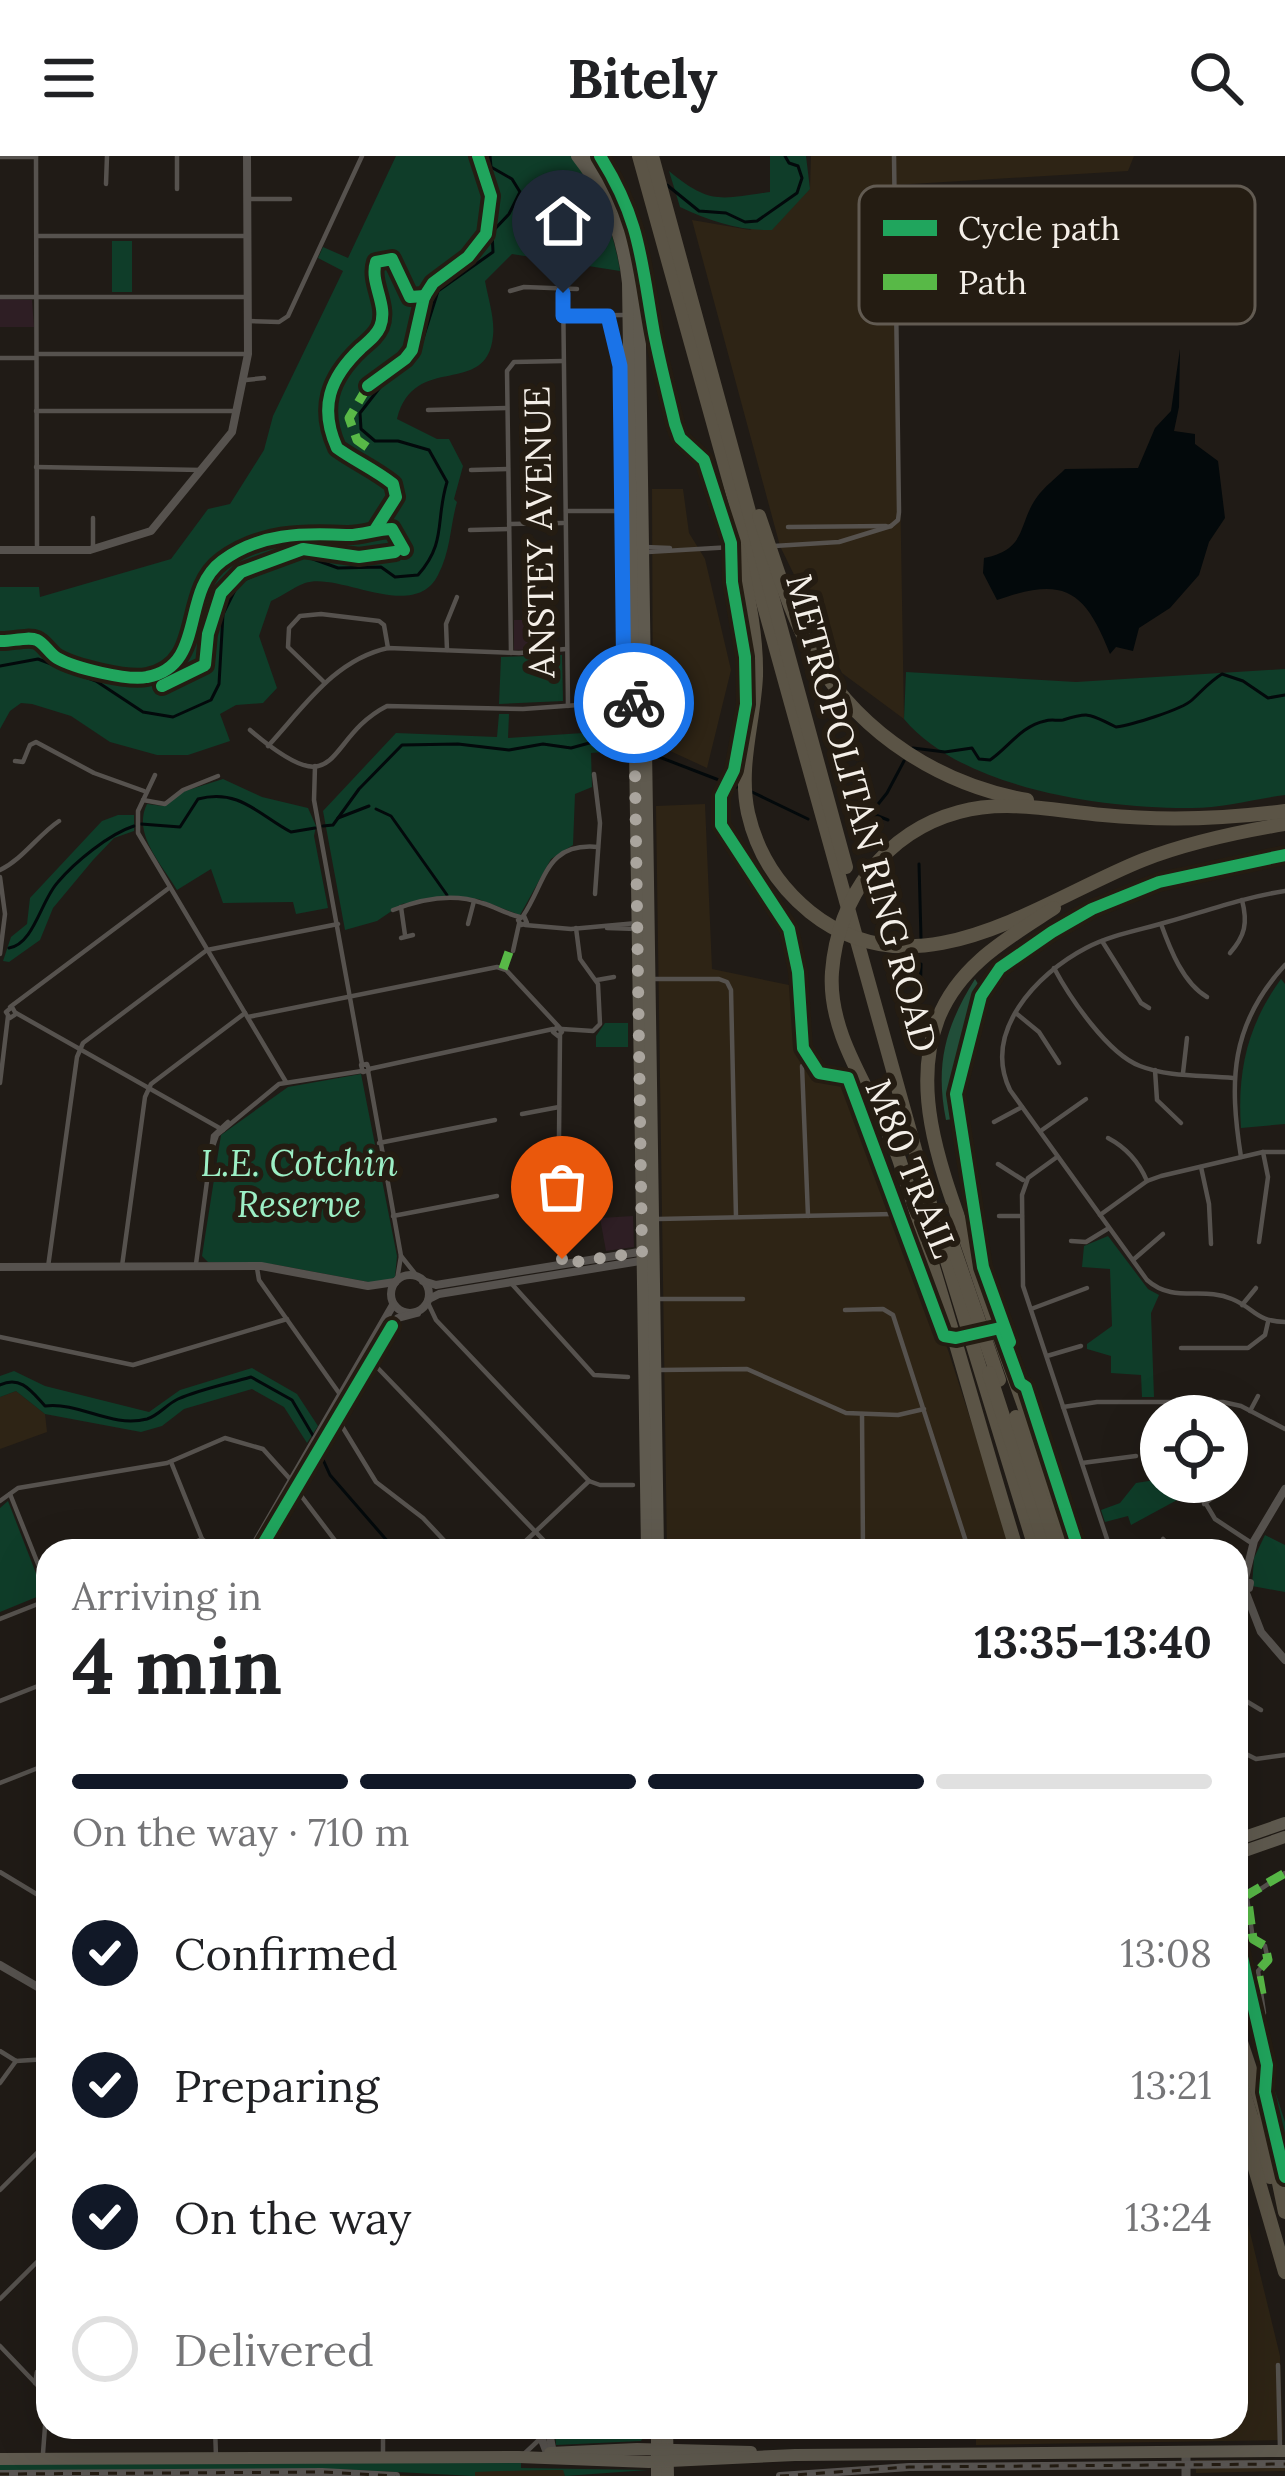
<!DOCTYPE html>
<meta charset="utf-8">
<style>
:root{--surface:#fff;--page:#f6f6f6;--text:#202124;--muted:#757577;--line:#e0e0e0;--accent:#111827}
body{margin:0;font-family:Lora,serif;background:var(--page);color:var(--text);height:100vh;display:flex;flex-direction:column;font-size:45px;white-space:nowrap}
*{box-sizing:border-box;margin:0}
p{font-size:39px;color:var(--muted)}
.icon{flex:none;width:66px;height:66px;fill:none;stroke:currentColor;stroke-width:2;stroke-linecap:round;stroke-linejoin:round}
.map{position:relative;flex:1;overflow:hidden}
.drawer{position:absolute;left:36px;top:1383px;width:1212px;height:900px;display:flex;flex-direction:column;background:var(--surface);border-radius:36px;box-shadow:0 12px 48px #0002}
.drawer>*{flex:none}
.tools{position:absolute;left:1140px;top:1239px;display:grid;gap:24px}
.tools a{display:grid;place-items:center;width:108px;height:108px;border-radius:50%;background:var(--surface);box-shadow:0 12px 48px #0002;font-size:60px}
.pin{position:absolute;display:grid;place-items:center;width:102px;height:102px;color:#fff;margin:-123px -51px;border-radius:50% 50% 50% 0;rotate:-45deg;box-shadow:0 0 12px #0007}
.pin .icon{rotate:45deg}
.courier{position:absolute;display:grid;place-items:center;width:120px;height:120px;margin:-60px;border:9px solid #1a73e8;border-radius:50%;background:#fff;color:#222;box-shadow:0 3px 15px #0007}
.headline em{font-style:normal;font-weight:700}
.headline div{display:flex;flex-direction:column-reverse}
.headline{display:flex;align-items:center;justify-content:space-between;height:204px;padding:0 36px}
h1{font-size:78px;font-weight:700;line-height:90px}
.bar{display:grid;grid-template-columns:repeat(4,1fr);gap:18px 12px;align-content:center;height:144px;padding:0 36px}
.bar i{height:15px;border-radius:9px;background:var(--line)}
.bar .current{background:var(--accent)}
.bar p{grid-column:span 4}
ol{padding:0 36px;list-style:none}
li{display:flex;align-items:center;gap:36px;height:132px}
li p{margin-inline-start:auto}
li .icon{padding:12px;border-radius:50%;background:var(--accent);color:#fff;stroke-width:4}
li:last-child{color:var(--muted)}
li i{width:66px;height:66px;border:6px solid var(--line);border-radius:50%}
header{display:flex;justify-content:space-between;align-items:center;height:156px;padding:0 36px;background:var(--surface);font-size:54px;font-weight:700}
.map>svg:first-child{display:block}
</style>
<header><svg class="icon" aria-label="menu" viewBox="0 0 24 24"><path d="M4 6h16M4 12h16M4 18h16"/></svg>Bitely<svg class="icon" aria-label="search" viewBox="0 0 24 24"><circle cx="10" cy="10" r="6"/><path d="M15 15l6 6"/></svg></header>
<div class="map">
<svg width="1285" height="2320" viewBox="0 0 1285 2320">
<rect width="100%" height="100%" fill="#201b16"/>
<!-- commercial -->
<g fill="#2e1e24">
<path d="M0,143l32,1 2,27h-34z"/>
<path d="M514,464h29v29l-29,1z"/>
<path d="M633,1060l1,31 -28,4 -6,-33z"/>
</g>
<!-- built -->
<g fill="#2e2415">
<path d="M811,0h323l-6,15 -233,14 9,534 -62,-46 -62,-127 -88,-326 58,10 60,-41z"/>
<path d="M652,333h31l6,44 16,26 26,111 -24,98 -54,-25z"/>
<path d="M705,648l7,165 77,16 12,73 8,2 8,17 27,1 104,272 65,201h-346l-11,-745z"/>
<path d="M16,1235l29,23 2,18 -47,17v-52z"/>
<path d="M1246,2060l34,140 3,84 -307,5v-18h260v-201z"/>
<path d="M1195,2304l90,1v10l-89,2z"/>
<path d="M498,2312l66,2 1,6h-90v-4z"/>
<path d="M337,2313l77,7h-188v-5z"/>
</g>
<!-- green -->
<g fill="#0f3d29">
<path d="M396,0h175c26,37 42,70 49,115l-108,-17 -27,27c3,17 10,38 8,55 -6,63 -79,15 -96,83l40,20h12l14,27 -9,33 3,3c-7,24 -6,48 -19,73 -24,48 -99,-4 -133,8 -11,4 -23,13 -34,18l-12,35 18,52 -14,15 -27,2 -16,9 10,27 -42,14h-31l-47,-13 -39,-26 -39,-12 -11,-1 -11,8 -10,18v-142h39l1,10 131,-38 37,-50 22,-5 34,-54 9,-34 70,-145 -25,-13 5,-11 25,11z"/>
<path d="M770,0h36l4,33 -38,41c-33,1 -62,-9 -92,-23l-11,-36c41,34 51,28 101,21z"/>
<rect x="112" y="85" width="20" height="51"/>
<path d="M562,499l1,46 -64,3 2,-47z"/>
<path d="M1285,513v126c-30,4 -63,13 -93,13 -87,1 -230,-19 -288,-89l2,-47 170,10z"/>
<path d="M499,558h10l-1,24 120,-8 -4,32 -11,-11 -22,2 1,34 -17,7 -2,51 -22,14 -31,56 -42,-16 -35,-3 -41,8 -25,17 -32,9 -22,-119 73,-78 101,4z"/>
<path d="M223,623l39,18 46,11 8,18 -2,10 14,72 -32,6 -3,-12 -70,1 -12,-34 -34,21c-15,-26 -45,-56 -30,-86l16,2 22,-15z"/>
<path d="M118,659h16v16l-20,7 -21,22 -40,48 -13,32 -31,22 -6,-1 8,-24 16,-13 3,-26 72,-77z"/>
<path d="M1281,823l4,5v140l-44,4c-4,-56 6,-102 40,-149z"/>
<path d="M605,867h23v24h-32v-11z"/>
<path d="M361,918l36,182 -2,21 -16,7 -107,-20 -64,-2 -6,-6 19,-121 67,-48z"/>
<path d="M1108,1080l40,53 11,6 -8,18 3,84h-12l-1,-22 -30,-2v-17l-24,-7v-5l25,-18 -2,-57 -28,-2 2,-21z"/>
<path d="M252,1212l45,26 21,32 -11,17 -23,-36 -32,-18 -68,20 -22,17 -21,6 -96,-18 -29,-23 -16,6v-21l14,-5 31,15 104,26 31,-22z"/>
<path d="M1161,1323l26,3 3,11 -59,32 -3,-9 -23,6 -4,-12 19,-7 16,-20z"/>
<path d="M8,1345l36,93 -44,18v-104z"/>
<path d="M1265,1379l20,10v47l-33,-6 2,-28z"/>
<path d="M1274,1932l11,34v49l-18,-82z"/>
<path d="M650,2271l-9,14 -85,4 -1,-17z"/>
<path d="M521,2306v6l127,2 -83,6 -2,-6c-30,0 -58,1 -88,2v4l-138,-7 -337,2v-7z"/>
</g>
<!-- forest -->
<path fill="#214e39" d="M975,823l5,8 -14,68 -10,26 3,37 -13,2c-11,-55 -1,-93 29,-141z"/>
<!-- water -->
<path fill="#03090b" d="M1180,193l-1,58 -5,24 21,3v10l23,17 7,57 -16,24 -10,33 -29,33 -31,20 -6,23 -17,-4 -6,7c-26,-66 -47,-77 -113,-54l-14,-27 1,-15c44,-9 33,-33 53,-61 7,-10 19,-19 28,-28l73,-1 17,-40 16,-17z"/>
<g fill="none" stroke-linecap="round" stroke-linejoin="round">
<!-- stream -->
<g stroke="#03090b" stroke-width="3">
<path d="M667,29l32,26 27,2 19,9 12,-1 40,-28 5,-15 -4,-12 -9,-3 -4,-7"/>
<path d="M0,510l38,-7 58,22 47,31 30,5 38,-17 8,-16 4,-70 16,-32 63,-27 36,13 43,-1 14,10 23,-2c29,-33 17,-54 29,-93l-18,-32 -31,-9h-23l-14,-12 -1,-16 21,-27 36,-29 21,-66 55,-39 -1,-20 17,-18 11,-22 -8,-13 -21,-12 -1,-11"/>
<path d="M913,592l32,4 27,-4 7,11 11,1c18,-12 31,-34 55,-39 6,-2 12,0 18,-1 29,-9 27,-5 53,7 15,-2 65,-17 76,-27 11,-10 17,-18 30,-26l21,7 25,17 17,-3"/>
<path d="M654,599l83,32"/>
<path d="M752,636l56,27"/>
<path d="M376,653l15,7 56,79"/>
<path d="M873,658l15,6"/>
<path d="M847,661l24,-4 16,-20 17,-32"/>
<path d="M338,662l31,-12"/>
<path d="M141,668l39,3 18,-28c41,-11 61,16 93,33l24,-4"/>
<path d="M323,670l10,-1 26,-36 43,-44 56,-1 51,6 34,-6 28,4 22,-6 32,2"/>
<path d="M919,708l2,74"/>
<path d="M9,792c25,-4 32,-48 49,-66 17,-20 51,-48 76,-56"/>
<path d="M920,850l1,-42"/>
<path d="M0,1229c21,-10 32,7 45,21 36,-4 65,22 102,13 11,-3 20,-15 31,-20 23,-10 49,-15 73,-22l41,23 23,39"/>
<path d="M320,1297l10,22 66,76"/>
<path d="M1280,1981l5,-1"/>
<path d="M1236,2029l8,-17"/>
</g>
<!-- minor -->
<g stroke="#56524e" stroke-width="4.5">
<path d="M36,0l1,394"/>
<path d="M0,1h36"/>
<path d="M106,28l1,-28"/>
<path d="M177,33v-33"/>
<path d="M248,43h42"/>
<path d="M37,80h211"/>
<path d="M563,130l5,420"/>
<path d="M510,135l14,-4 53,2"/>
<path d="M0,141h246"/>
<path d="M608,159l12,51 5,362"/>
<path d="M563,160l60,-1"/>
<path d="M248,165l31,1 9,-6 74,-160"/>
<path d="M38,198h210"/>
<path d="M0,202h36"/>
<path d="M246,224l18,-2"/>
<path d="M428,254l79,-2"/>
<path d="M36,255h202"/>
<path d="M36,311l166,3"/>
<path d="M471,314l37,-1"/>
<path d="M566,355h54"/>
<path d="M509,368l54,-1"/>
<path d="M891,370l7,-6 1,-8 -5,-356"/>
<path d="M788,371l98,-1"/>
<path d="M470,374l39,-1"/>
<path d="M774,390l65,-4 52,-16"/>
<path d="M645,391l25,1"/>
<path d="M93,393v-31"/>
<path d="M648,396l84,-5"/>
<path d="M447,494l-1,-26 11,-27"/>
<path d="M511,497l-4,-282 7,-9 49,-1"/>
<path d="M325,527l-37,-36 1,-19 11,-12 21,-2 58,7 5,4 4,23"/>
<path d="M250,574c94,80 72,9 137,-24l136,3 111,-8"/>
<path d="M268,590c36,-39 66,-86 120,-98l131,5 47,-4"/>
<path d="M15,605l8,1 7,-17 6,-3 58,31 50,18"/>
<path d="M315,610l-1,34 48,264"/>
<path d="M594,618l6,49 -5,71"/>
<path d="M155,619l-17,36v22l148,249"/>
<path d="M143,644l22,4 18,-14 35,-14"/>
<path d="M0,714c23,-11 38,-35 59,-49"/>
<path d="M0,721l5,37 -5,40"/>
<path d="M1285,735c-40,6 -79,20 -118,31 -27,8 -57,13 -81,26 -50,26 -104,84 -76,142l137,190c27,24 56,6 85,19 24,10 23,22 53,23"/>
<path d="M401,751l4,28"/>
<path d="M393,754c28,-11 61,-17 89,-7 14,4 24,11 38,14"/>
<path d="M523,760c23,-34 22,-74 75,-69"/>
<path d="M524,760l3,7 -6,2 -3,-5z"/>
<path d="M468,768l6,-23"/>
<path d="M1161,768c9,25 22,59 46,73"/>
<path d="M525,769l46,4 66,-6"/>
<path d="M607,772l30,1"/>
<path d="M401,782l12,-3"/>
<path d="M1102,785l39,62 8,5"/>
<path d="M513,795l6,-27"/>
<path d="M1230,797c15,-17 18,-30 12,-53"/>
<path d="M1054,812c16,30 54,86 86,98 28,11 63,9 93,12"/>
<path d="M651,823h68l8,3 4,8 5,227"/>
<path d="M597,824l17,-3"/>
<path d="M10,851l159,-119"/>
<path d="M12,851l4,7 -6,4 -4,-6z"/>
<path d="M16,857l207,117"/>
<path d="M1017,858l22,18 20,31"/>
<path d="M248,861l249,-50 9,3 54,58"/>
<path d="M557,871l5,5 -4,4 -5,-4z"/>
<path d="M562,873l31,2 7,-7 -2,-40 -18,-25 -4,-31"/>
<path d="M367,908l2,6 -6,2 -2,-7z"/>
<path d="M802,910l6,150"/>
<path d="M369,913l184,-40"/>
<path d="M1155,914l2,30 24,23"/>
<path d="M368,915l33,185 -4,24"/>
<path d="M1183,917l4,-35"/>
<path d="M0,927l8,-67"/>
<path d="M522,958l37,-7"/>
<path d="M994,966l28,-15"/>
<path d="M1042,974l44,-31"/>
<path d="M559,982l1,-103"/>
<path d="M1108,982c19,10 31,24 39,43"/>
<path d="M379,987l116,-23"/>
<path d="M212,993l5,-14 62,-51 83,-13"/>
<path d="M1057,1001l-29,21 -6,17 1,91 88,265"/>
<path d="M1241,1001c-12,-76 -11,-132 44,-192"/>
<path d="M560,1004l2,104"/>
<path d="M998,1008l25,16"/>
<path d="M1201,1011l8,37 2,40"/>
<path d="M521,1035l39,-6"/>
<path d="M1100,1059l47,-34 14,-5 102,-24h22"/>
<path d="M393,1060l104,-20"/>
<path d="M999,1060h23"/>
<path d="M658,1063l236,-5"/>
<path d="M1071,1085l15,1 23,-14"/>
<path d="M1259,1086l9,-65 -5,-25"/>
<path d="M401,1100l16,20"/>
<path d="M1133,1104l30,-26"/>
<path d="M196,1108l17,-128 15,-14"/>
<path d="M122,1110l23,-169 6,-13 94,-71"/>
<path d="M48,1111l29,-210 6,-14 124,-93 131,-26"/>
<path d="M257,1112l2,12 80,113"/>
<path d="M510,1126l84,93 34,2"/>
<path d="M659,1143h84"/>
<path d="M428,1147l8,17 153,161 11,4h33"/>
<path d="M1242,1149l14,-17"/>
<path d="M1031,1153l56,-21"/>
<path d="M845,1154l38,-1 10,6 76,236"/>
<path d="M0,1181l133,28 154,-46"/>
<path d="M1181,1192h67l17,-13 3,-13"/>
<path d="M1047,1200l34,-10"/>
<path d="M371,1205l183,190"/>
<path d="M659,1214l88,-1 99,44 52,2 26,-6"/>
<path d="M1187,1246v14"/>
<path d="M1063,1251l34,-5h126l18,4 44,23"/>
<path d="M1250,1255l8,-15"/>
<path d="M862,1258l1,137"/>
<path d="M337,1262l39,64 47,36 31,33"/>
<path d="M171,1306l31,77 16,12"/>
<path d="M1082,1307l54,-7"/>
<path d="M1193,1326l22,37 38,25"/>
<path d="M296,1333l47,62"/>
<path d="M10,1338l38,95"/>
<path d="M0,1345l18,-13 149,-25 58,-25 38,11 27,30"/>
<path d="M1204,1348l25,-18 6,-22"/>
<path d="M1163,1383l11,12"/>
<path d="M173,1395l29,-12"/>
<path d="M515,1395l74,-70"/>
<path d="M0,1463l48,-19"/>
<path d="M1236,1539l25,15"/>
<path d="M0,1545l48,-19"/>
<path d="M1236,1593l20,10 29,-4"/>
<path d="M0,1627l48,-19"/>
<path d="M0,1716l48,29"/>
<path d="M1264,1857l-6,-42 10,-11 -3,-14 -12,-7 -6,-41 38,-25"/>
<path d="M0,1895l16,10"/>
<path d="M16,1905l32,-2"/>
<path d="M0,1927l16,-22"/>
<path d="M0,2034l48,-48"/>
<path d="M0,2143l48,-48"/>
<path d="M0,2190l40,42 8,-1"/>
<path d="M1278,2209l2,84"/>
<path d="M37,2216l11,-12"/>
<path d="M35,2227l2,-11 11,8"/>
<path d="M215,2271l1,30"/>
<path d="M383,2271v30"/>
<path d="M43,2297l5,-66"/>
<path d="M524,2298l18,-17"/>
</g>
<!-- tertiary -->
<g stroke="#56524e" stroke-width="8">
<path d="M0,394h90l61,-19 81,-99 16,-78 -1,-198"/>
<path d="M0,1111l261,-1 107,20 27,-4"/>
<circle cx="410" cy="1138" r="19"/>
<path d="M423,1125l13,4 209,-34"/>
<path d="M429,1143l10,-5 207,-34"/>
<path d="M251,1395l142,-246"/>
<path d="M259,1395l133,-225 6,-8 19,-5"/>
<path d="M1244,1426l10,-41 31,-52"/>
<path d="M1244,1426l6,1 -1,5h-6z"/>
<path d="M1244,1432l17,44 24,28"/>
<path d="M0,1809l48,28"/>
<path d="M537,2271l12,31"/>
<path d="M548,2271l5,26"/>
</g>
<!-- secondary -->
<path stroke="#56524e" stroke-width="9" d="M1186,2320v-24"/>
<!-- primary -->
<g stroke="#5f5a4f" stroke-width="12">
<path d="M577,0c30,38 46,79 51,127l19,1268"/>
<path d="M589,0l33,54 17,69 19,1272"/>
<path d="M1236,1684l49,-17"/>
<path d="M1236,1698l49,-17"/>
<path d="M657,2271v49"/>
<path d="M667,2271l1,49"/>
<path d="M550,2297l87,-4 114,3"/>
<path d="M0,2303l519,-2 130,5 146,-7 490,-4"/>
</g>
<!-- motorway -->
<g stroke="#5b5446" stroke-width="14">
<path d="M639,0l297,1069 100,326"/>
<path d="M652,0l194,711"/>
<path d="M759,360c17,48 31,101 58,145 46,74 124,124 210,139"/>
<path d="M738,393c9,42 19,84 18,127 -2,46 -18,90 -8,137 9,40 30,73 62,99 107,86 230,-11 333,-52 46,-18 94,-28 142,-36"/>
<path d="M1054,752c-46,30 -95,57 -116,111 -31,81 12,170 37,247 31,95 70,189 96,285"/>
<path d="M949,1078l50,146"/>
<path d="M989,1217l58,178"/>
<path d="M1016,1261l42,134"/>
<path d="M1017,1395c-40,-130 -75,-263 -118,-392 -21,-61 -72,-120 -67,-187 6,-75 53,-140 127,-160 47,-13 97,-1 144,3 61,6 121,4 182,-4"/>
<path d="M1236,1699l6,-3"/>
<path d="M1236,1871l28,84 21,101"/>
<path d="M1236,1912l34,109"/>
<path d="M1236,1947l49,169"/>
</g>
<!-- rail casing -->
<g stroke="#595552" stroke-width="8">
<g id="rail">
<path d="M0,2318l322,-2 74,4"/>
<path d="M780,2320l129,-9 376,-3"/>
</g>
</g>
<!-- rail -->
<use href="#rail" stroke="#241c12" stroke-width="3" stroke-dasharray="9" stroke-linecap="butt"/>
<!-- quiet -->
<g stroke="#58b947" stroke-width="9" stroke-dasharray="18 9" stroke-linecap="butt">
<path d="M367,291l-10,-7 -8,-22 19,-32"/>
<path d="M503,813l7,-20"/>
<path d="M1262,1838l-4,-23 10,-11 -3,-14 -12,-7 -6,-44 38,-22"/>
</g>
<!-- cycleway casing -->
<g stroke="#241c12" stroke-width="20">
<g id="cycleway">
<path d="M600,0c41,65 41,105 54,177 6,31 14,61 21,91l5,14 24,22 27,83 1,39 13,75 1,47 -12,66 -13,26v29l68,104 9,43 5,76 16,25 29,5 96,258 12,2 44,-10 20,55 6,4 53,164"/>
<path d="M368,230l37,-27 7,-9 12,-53 9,-14 35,-26 18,-23 5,-38 -13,-40"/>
<path d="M375,374l21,-33 -3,-13c-19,-15 -38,-23 -56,-36 -18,-40 -8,-70 24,-100 8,-7 15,-12 19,-21 9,-22 -11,-44 -4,-65l16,-3 18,38 15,-1"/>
<path d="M0,485c10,1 28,-5 37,-1 7,3 13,14 20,18 17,10 71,23 90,19 60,-11 33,-85 75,-116 38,-28 80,-28 124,-26 15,1 30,-6 46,-6l12,21"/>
<path d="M162,530l43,-21 3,-31 13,-41 20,-21 62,-23 56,8 36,-5"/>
<path d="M1010,1186l-27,-75 -27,-173 25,-98 19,-28 52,-36 40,-23 67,-27 126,-27"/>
<path d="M259,1395l133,-225"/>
<path d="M1236,1775l31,134 -2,27 20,85"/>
</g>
</g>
<!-- cycleway -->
<use href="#cycleway" stroke="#20a55d" stroke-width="12"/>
</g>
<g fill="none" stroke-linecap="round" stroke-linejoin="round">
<!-- done -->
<path stroke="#aaa59e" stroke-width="12" stroke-dasharray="0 21.6" d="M562,1103v5l80,-12 -8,-549"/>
<!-- route -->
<path stroke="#1a73e8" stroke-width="15" d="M563,137v23h45l12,50 4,336 10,1"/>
</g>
<g text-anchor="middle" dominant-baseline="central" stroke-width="12" stroke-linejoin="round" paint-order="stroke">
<!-- street labels -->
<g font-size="36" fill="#f4efe8" stroke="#241c12">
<text transform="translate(539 376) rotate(-91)">ANSTEY AVENUE</text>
<text transform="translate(862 657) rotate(75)">METROPOLITAN RING ROAD</text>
<text transform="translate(912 1012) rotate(68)">M80 TRAIL</text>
</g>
<!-- park labels -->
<g font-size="36" font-style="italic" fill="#9cefc5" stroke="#241c12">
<text x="299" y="1007">L.E. Cotchin<tspan x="299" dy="41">Reserve</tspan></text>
</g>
</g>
<!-- legend -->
<rect x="859" y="30" width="396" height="138" rx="18" fill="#241c12" stroke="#625b52" stroke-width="3"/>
<rect x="883" y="64" width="54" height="16" fill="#20a55d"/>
<rect x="883" y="118" width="54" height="16" fill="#58b947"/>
<g font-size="33" fill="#f4efe8">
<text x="958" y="84">Cycle path</text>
<text x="958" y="138">Path</text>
</g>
</svg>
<div class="tools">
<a><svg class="icon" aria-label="locate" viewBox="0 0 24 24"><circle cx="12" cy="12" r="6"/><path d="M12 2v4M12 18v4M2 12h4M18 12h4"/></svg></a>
</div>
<div class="pin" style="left:562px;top:1103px;background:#ea580c"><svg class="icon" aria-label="bag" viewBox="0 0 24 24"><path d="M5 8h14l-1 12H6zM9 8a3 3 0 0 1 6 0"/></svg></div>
<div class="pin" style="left:563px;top:137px;background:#1f2937"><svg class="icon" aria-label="home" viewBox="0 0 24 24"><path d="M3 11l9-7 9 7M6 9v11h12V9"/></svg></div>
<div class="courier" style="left:634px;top:547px"><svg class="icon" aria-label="bike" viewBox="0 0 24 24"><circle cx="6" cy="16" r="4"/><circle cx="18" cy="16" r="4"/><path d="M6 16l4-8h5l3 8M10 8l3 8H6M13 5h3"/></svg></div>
<section class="drawer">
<div class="headline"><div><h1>4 min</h1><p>Arriving in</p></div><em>13:35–13:40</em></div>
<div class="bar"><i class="current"></i><i class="current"></i><i class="current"></i><i></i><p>On the way · 710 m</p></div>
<ol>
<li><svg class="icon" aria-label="check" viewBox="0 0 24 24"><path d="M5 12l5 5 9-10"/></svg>Confirmed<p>13:08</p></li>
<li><svg class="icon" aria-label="check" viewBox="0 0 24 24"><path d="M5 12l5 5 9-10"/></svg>Preparing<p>13:21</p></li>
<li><svg class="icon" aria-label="check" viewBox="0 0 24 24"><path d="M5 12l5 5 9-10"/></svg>On the way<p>13:24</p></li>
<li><i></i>Delivered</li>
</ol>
</section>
</div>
